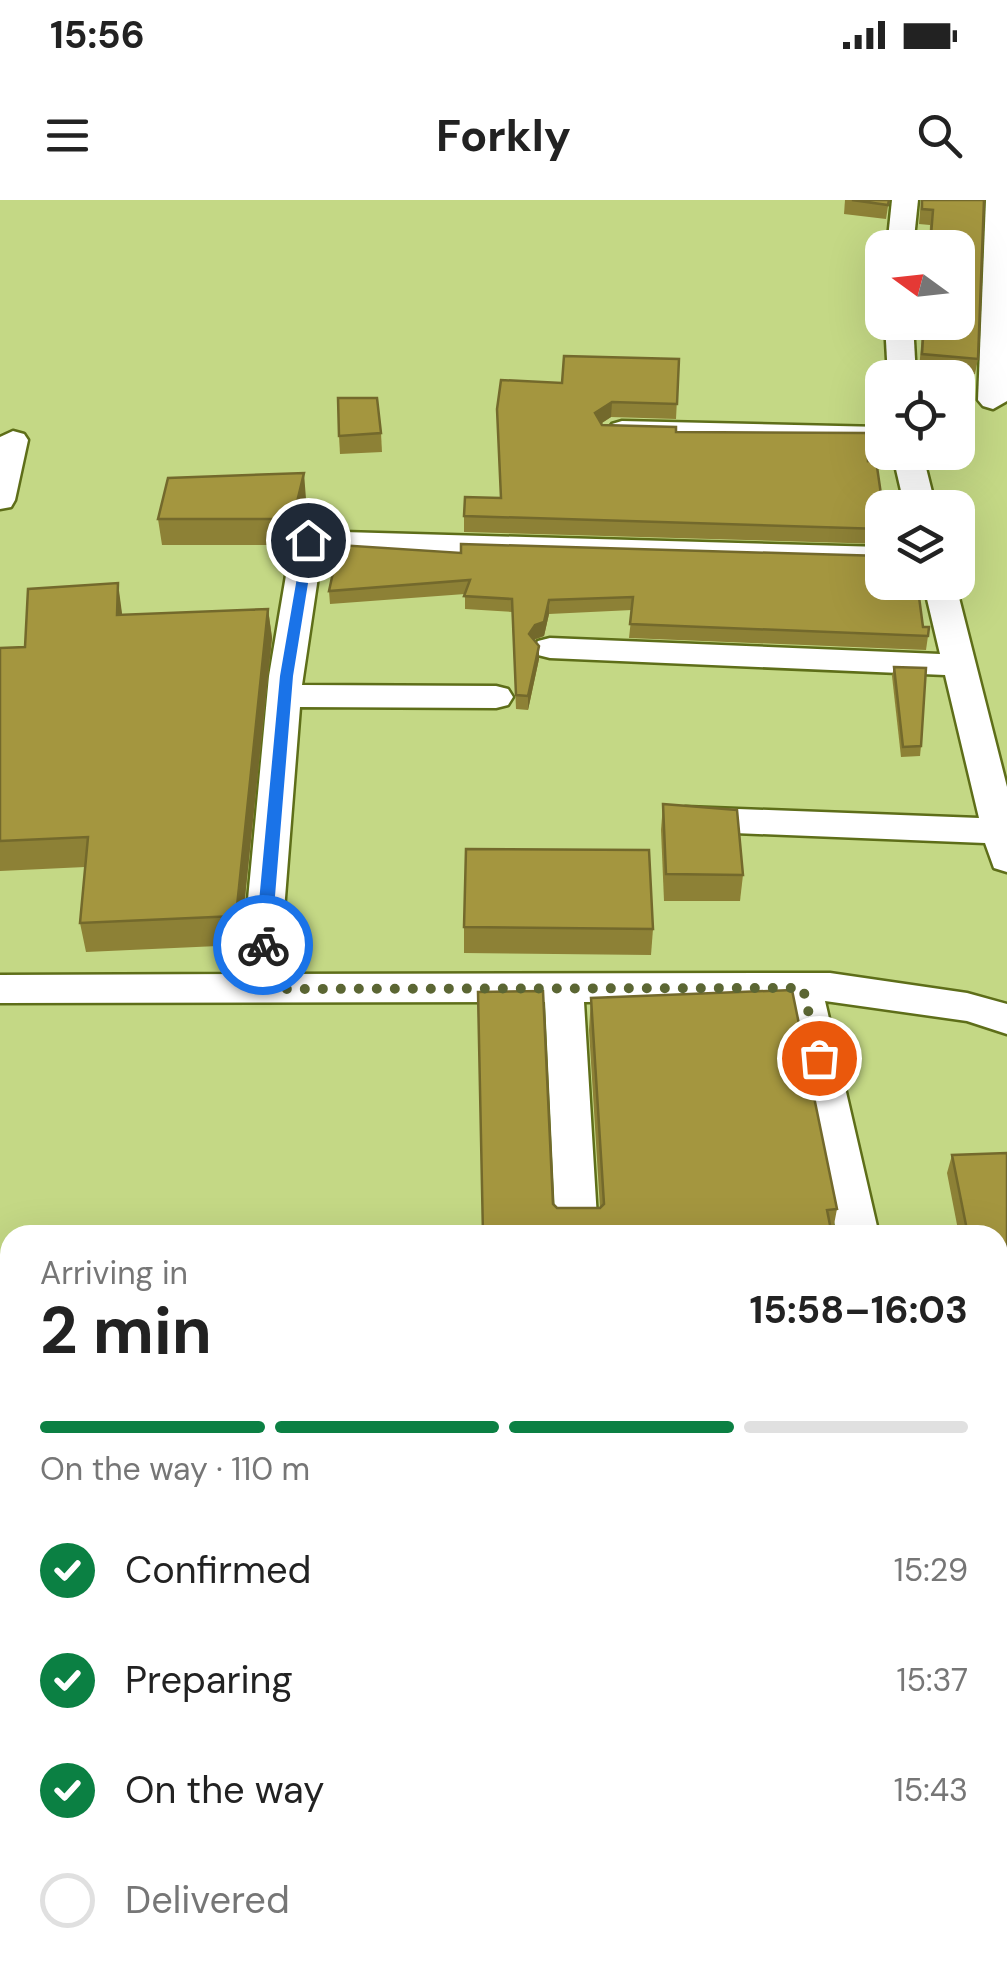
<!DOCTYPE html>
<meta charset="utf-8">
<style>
:root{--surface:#fff;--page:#f2f2f2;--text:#222;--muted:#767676;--line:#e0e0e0;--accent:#0b8043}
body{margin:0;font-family:"DM Sans",sans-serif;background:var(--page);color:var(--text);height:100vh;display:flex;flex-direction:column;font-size:38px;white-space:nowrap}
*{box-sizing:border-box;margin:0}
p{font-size:32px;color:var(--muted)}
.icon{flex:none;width:55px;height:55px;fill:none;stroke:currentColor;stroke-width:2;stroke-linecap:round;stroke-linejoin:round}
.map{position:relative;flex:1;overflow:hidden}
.drawer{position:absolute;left:0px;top:1025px;width:1008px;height:752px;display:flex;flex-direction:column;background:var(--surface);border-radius:30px 30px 0 0;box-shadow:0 10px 40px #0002}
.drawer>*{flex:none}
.needle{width:65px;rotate:285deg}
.tools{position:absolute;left:865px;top:30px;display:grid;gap:20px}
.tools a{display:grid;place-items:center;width:110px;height:110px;border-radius:20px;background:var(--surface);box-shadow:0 10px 40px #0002;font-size:50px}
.pin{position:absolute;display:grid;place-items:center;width:85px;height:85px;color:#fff;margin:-42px;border:5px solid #fff;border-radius:50%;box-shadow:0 2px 10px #0007}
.courier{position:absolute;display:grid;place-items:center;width:100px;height:100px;margin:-50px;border:8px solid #1a73e8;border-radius:50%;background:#fff;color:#222;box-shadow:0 2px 12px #0007}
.overview em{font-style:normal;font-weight:700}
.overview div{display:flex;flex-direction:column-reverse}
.overview{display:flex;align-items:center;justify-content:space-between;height:170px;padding:0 40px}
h1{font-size:65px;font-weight:700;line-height:75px}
.bar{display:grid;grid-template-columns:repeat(4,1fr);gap:15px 10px;align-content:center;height:120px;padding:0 40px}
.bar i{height:12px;border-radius:8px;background:var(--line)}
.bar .active{background:var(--accent)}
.bar p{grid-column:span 4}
ol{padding:0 40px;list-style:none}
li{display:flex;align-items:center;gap:30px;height:110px}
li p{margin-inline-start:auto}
li .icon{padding:10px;border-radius:50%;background:var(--accent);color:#fff;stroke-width:4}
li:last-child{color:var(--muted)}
li i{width:55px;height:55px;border:5px solid var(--line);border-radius:50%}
.status{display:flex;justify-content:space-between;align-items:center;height:70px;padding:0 50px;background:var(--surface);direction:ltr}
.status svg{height:28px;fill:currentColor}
header{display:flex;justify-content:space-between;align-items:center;height:130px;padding:0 40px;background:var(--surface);font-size:45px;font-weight:700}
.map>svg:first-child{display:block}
</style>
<div class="status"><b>15:56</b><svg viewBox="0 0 49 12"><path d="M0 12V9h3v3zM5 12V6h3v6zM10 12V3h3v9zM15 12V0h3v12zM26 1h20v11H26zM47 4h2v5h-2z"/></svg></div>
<header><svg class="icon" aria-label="menu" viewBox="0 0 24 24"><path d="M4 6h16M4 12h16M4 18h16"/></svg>Forkly<svg class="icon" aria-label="search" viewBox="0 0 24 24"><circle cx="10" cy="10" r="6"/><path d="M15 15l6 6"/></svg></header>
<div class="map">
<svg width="1007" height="1776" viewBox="0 0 1007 1776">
<rect width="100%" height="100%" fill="#c4d885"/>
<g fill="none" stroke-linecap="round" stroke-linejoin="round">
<!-- minor casing -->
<g stroke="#5e6e19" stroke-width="5">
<g id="minor">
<path d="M892,0h26l-5,48h-26z"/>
<path d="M986,0h21v201l-14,8 -10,-3 -5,-6z"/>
<path d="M885,122h28l3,56h-28z"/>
<path d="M622,221l260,6v18l-270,-9 -5,-6 5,-6z"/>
<path d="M13,231l11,3 4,6 -13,60 -4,7 -11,2v-72z"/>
<path d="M892,252h30l14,56h-31z"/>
<path d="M308,331l574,16v19l-560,-16 -20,135 194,1 12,3 5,8 -5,8 -12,3 -196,-1 -21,267 551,-1 137,20 40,11v30l-40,-13 -142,-20 54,234h-42l-50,-234 -203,1 14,233h-42l-11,-233 -545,1v-28l241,-1 28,-298 23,-136 5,-7z"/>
<path d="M923,382h32l52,205v85l-13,-4 -9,-25 -299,-12 -13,-3 -5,-9 5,-9 13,-3 293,11 -34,-143 -395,-17 -12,-3 -5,-7 5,-7 12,-3 390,16z"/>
<rect x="998" y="1517" width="9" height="48"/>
</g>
</g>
<!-- minor -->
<use href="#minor" fill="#fff" fill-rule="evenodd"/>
</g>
<!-- wall -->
<g fill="#8d8136">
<path d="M845,0h44l-3,19 -42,-5z"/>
<path d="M921,0h63l-6,159 -3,15 -56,-4 4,-48h35v-74h-29l1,-23 -11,-1z"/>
<path d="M679,159l-3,60 -65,-2 -9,6v2l74,7 192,29 14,47v36l-418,-12v-16l36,-18 62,-115z"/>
<path d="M381,233l1,19 -42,2 -1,-18z"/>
<path d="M306,299l-6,30 -6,2 -7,14h-125l-4,-26z"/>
<path d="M339,345l584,82 5,9 -2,14 -297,-12 3,-28 -83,4 -5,22 -10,4 5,6v13l-11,51 -12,-1 -4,-97 -47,-3v-15l-135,10 -1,-13z"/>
<path d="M268,409l4,29 -32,307 -154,7 -6,-29 5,-56 -85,4v-223l25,-1 97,-32z"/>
<path d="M894,467l27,79 -1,10 -19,1 -9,-81z"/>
<path d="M663,604l80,71 -3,26h-76l-3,-71z"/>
<path d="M464,727l189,2 -2,26 -187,-2z"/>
<path d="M591,798l246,211 -5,26h-350l75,-27h43l-11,-178z"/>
<path d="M1007,953v217h-9v-135h-39l-12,-62 5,-18z"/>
<path d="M1003,1356h4v52l-9,-32v-6z"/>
</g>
<!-- shaded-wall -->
<g fill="#73692c">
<path d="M612,202l-1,15 -17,11 1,-15z"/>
<path d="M304,273l2,26 -6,30 -6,2 -7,14 -2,-26z"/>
<path d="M118,383l4,30v31l-5,-29z"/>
<path d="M549,400v14l-5,22 -9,3 -6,9v-14z"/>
<path d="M268,409l4,29 -32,307 -4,-29z"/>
<path d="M539,446v13l-11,51v-14z"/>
</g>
<!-- building -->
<g fill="#a4963f" stroke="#73692c" stroke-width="2.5">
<path d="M852,0h37l-1,5z"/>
<path d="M922,0h62l-6,159 -56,-5 2,-32h34v-74h-28l3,-38 -11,-1z"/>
<path d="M564,156l115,3 -2,45 -65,-2 -17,11 7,12 74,2v5l190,1 2,28 8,-1 7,48 -1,21 -418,-13 1,-19 36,1 -4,-89 4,-29 61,3z"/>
<path d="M338,198h39l4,35 -42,3z"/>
<path d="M304,273l-7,29 -5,3 -7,14h-127l10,-41z"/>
<path d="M461,344l421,12v26h35l6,45h6l-1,9 -298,-12 3,-27 -84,3 -5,22 -9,3 -6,9 10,12 -11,50 -12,-1 -4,-96 -48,-3 6,-16 -141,11 10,-46 122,8z"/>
<path d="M118,383l-1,32 151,-6 -32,307 -156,7 8,-86 -88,4v-193l25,-1 3,-58z"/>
<path d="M894,467l32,1 -5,78 -18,1z"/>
<path d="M663,604l74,6 6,65 -77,-1z"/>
<path d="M466,649l183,1 4,79 -189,-2z"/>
<path d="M792,790l45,219 -10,1 5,25h-349l-5,-243 65,-1 10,213 4,4h43l4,-4 -13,-206z"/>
<path d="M1007,953v199l-9,1v-118h-30l-16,-80z"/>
<path d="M1003,1356h4v14z"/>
</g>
<!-- route -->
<path fill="#1a73e8" d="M304,337l11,3 -22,136 -22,269 -8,5 -8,-5 25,-269z"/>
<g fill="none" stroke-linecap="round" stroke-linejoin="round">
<!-- done -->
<path stroke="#5b6633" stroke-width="10" stroke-dasharray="0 18" d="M263,745l-4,44 544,-1 16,70"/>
</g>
</svg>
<div class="tools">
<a><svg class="needle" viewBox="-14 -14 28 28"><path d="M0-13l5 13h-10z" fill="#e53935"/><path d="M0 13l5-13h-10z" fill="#767676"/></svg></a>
<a><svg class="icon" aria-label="locate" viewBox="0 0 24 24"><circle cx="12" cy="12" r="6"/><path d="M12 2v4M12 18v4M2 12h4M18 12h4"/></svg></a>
<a><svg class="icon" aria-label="layers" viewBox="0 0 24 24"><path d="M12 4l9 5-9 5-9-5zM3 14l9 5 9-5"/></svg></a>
</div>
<div class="pin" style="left:819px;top:858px;background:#ea580c"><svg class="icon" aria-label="bag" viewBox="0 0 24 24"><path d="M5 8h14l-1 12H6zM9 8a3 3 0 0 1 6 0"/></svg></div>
<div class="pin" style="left:308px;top:340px;background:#1f2937"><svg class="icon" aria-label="home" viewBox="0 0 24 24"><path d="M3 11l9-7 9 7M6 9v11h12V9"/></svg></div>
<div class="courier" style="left:263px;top:745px"><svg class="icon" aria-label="bike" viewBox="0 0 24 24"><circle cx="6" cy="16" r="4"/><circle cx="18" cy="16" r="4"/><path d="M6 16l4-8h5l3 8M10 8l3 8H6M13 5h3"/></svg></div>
<section class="drawer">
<div class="overview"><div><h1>2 min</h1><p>Arriving in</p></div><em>15:58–16:03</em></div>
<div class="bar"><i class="active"></i><i class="active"></i><i class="active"></i><i></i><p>On the way · 110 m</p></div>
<ol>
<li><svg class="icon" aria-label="check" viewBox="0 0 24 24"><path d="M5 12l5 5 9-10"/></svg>Confirmed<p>15:29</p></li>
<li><svg class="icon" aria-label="check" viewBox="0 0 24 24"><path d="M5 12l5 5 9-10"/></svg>Preparing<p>15:37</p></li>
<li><svg class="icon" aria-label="check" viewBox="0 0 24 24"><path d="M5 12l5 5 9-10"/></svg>On the way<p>15:43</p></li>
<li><i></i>Delivered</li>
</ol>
</section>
</div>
